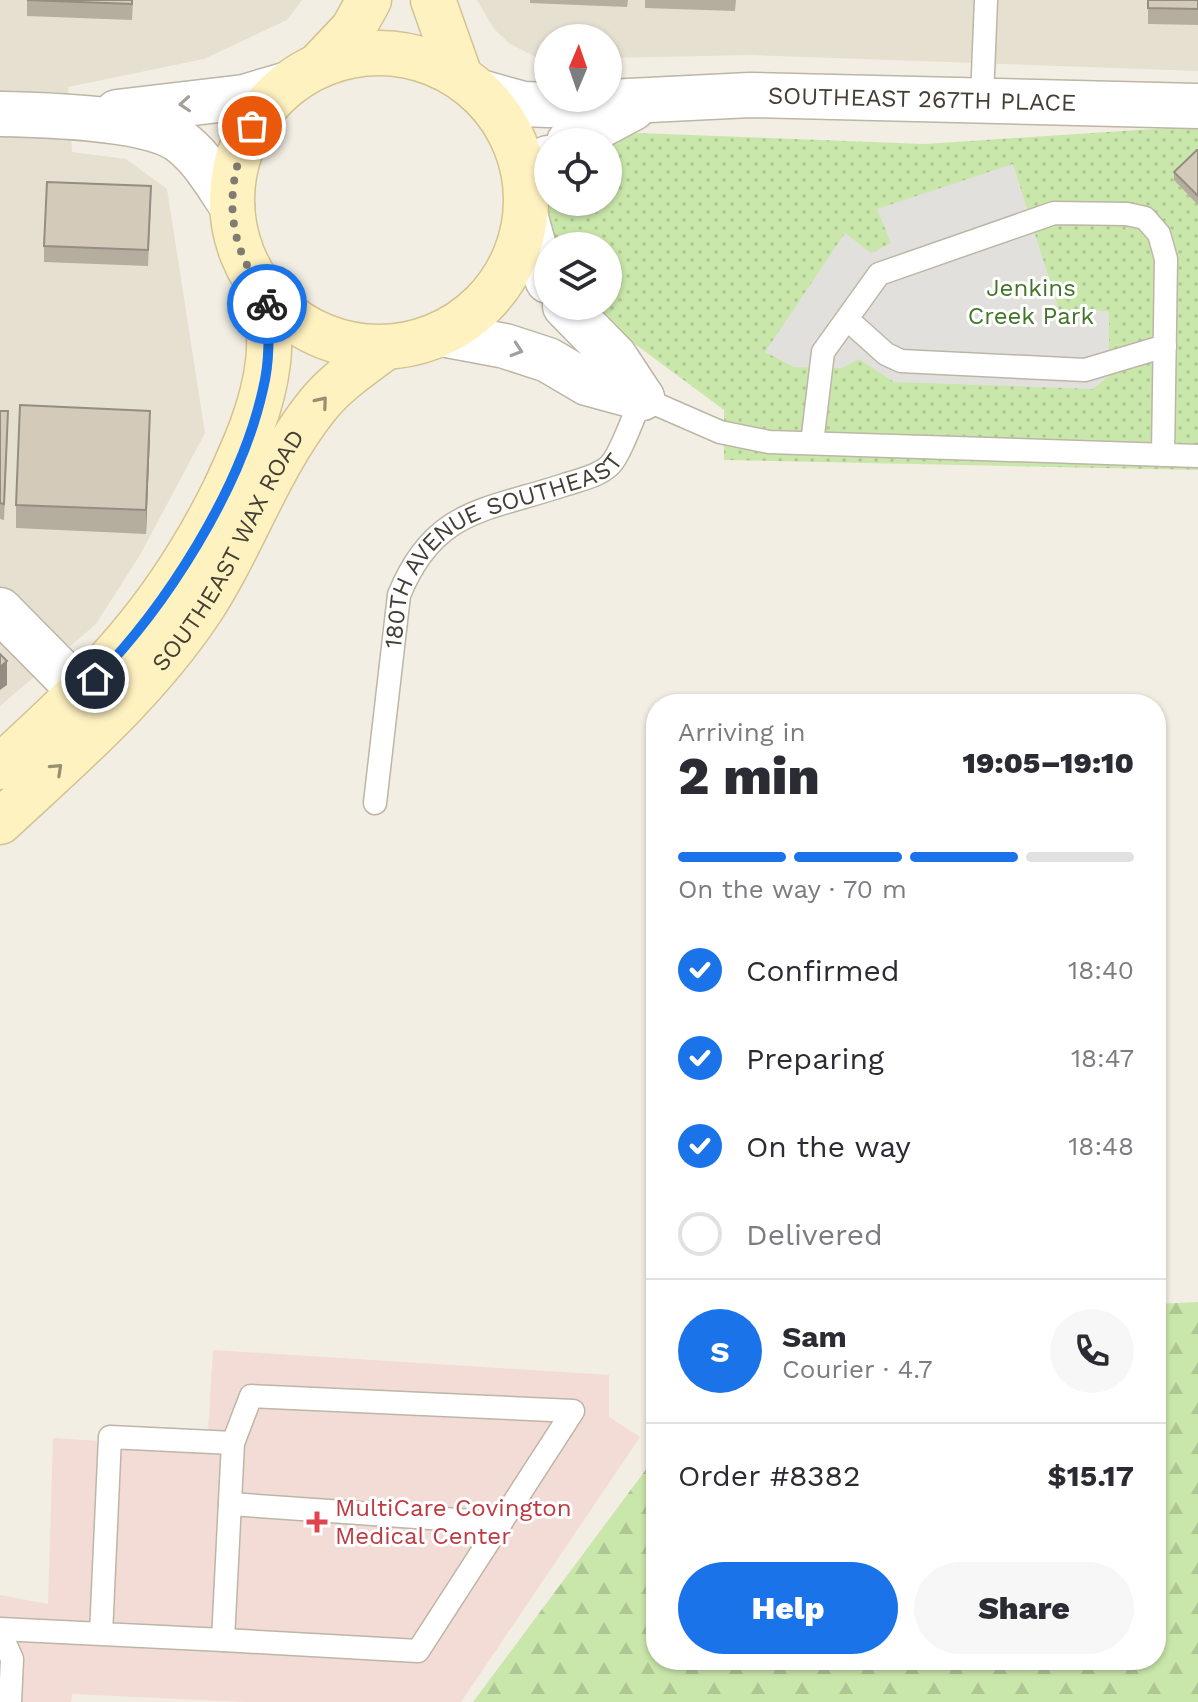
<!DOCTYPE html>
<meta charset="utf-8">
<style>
:root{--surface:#fff;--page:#f7f7f7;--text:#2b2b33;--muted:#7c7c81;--line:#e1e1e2;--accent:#1a73e8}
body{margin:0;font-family:"Work Sans",sans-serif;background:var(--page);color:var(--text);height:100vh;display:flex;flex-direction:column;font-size:30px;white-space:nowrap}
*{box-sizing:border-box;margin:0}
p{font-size:26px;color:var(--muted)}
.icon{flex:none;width:44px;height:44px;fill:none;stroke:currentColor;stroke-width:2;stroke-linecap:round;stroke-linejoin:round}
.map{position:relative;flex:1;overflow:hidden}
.side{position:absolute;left:646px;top:694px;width:520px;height:976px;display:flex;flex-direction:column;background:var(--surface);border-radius:32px;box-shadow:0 2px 6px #0004}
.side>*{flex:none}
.needle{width:52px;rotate:2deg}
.buttons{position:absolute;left:534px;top:24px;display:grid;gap:16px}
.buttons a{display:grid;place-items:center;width:88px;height:88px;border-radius:50%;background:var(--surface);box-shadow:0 2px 6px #0004;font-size:40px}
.pin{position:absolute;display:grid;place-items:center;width:68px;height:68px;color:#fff;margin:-34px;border:4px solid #fff;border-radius:50%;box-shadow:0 2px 8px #0007}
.courier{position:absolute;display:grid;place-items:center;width:80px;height:80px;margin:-40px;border:6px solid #1a73e8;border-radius:50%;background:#fff;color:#222;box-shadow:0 2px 10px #0007}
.head em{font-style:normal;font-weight:800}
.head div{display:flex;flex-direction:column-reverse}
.head{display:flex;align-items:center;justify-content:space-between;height:136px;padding:0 32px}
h1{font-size:52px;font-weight:800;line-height:60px}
.bar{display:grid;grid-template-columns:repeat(4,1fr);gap:12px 8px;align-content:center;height:96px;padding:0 32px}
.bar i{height:10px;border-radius:6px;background:var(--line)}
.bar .active{background:var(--accent)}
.bar p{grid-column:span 4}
.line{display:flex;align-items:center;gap:20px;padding:0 32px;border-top:2px solid var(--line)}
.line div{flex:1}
.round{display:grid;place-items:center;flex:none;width:84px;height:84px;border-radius:42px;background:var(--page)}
ol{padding:0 32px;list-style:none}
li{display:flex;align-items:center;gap:24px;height:88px}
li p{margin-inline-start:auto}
li .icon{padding:8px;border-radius:50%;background:var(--accent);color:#fff;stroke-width:4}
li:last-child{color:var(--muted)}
li i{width:44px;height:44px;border:4px solid var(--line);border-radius:50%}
.action{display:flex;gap:16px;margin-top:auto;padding:16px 32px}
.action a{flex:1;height:92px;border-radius:48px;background:var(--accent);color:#fff;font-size:32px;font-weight:800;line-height:92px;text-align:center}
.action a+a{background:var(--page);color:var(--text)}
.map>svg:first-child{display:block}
</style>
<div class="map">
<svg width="1198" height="1702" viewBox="0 0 1198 1702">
<defs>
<pattern id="green-dots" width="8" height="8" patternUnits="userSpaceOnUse" patternTransform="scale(2)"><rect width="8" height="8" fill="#cae7ab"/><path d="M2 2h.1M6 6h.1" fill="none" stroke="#afc794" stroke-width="1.8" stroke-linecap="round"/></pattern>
<pattern id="forest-firs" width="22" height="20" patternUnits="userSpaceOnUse" patternTransform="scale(2)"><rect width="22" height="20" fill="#cae7ab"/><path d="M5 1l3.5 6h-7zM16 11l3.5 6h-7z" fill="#afc794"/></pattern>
</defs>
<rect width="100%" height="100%" fill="#f2eee3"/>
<!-- residential -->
<g fill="#e6e0d1">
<path d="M0,0h302l-15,20 -83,39 -136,28 4,65 54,7 41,30 38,244 -65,122 -44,69 -96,82z"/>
<path d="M477,0h721v71l-447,-16 -143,3v-20h-60v25l-38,-19 -16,-15z"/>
</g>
<!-- medical -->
<path fill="#f3dbd6" d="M213,1350l396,25v42l31,20 -179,265h-216l-173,-8 -1,8h-71v-107l48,9 5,-166 154,10z"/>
<!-- green -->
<path fill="url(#green-dots)" d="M1198,126v344l-474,-10v-50l-124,-92 -9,-12h17v-60h-58l-5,-34 4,-10h59v-60h-4l34,-9 287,11z"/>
<!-- forest -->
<path fill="url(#forest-firs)" d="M1198,1302v400h-725l183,-246v204h500v-356z"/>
<!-- parking -->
<path fill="#e2e0dc" d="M1013,164l46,146 50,1v65l-16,13 -199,-7 -35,-23 -17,9 -48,-1 -29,-15 80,-119 26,20 20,-10 -14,-34z"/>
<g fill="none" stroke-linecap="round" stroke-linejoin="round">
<!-- lane casing -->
<g stroke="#bdb6a6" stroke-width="25">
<g id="lane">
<path d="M982,98l4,-98"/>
<path d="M847,319l39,35 15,7 184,9 80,-24"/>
<path d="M812,443l11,-91 56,-78 175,-61 73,1 18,4 14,16 7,25 -3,196"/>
<path id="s1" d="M375,803l24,-208c35,-86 86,-84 165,-110 15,-5 35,-9 46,-20 11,-11 24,-51 32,-67l78,34 49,10 429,14"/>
<path d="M230,1504l271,19"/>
<path d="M0,1629l223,11 10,-197 -123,-6 -9,197"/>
<path d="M0,1632l12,27 -2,43"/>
<path d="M223,1640l195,11 155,-240 -322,-15 -18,47"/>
</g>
</g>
<!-- street casing -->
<g stroke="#bdb6a6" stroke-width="47">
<g id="street">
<path id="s2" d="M480,92l43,12 25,1 202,-10 448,11"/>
<path d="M117,112l127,-15 44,-13"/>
<path d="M0,114c43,1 141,3 177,25 24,16 39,44 55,67"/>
<path d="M569,142l64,-34"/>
<path d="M526,181l22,-23"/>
<path d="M526,218l11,39 11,24"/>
<path d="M565,306l50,51 27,41"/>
<path d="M441,334l64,12 43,14 39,23 55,15"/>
<path d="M0,610l81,82"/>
</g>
</g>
<!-- secondary casing -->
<g stroke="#d3c393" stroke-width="47">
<g id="secondary">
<path d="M433,0l27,76"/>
<circle cx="379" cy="200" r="147"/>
<path d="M319,65l34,-36 16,-29"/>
<path d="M0,767c99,-90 165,-156 225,-278 19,-41 38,-82 43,-127 3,-22 0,-45 -1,-67"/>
<path id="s3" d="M0,822c71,-66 145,-129 200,-211 43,-65 68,-144 117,-205 19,-24 44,-40 69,-59"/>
</g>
</g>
<!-- lane -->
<use href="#lane" stroke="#fff" stroke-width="22"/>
<!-- street -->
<use href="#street" stroke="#fff" stroke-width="44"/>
<!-- secondary -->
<use href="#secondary" stroke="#fff2c1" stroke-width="44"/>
</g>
<!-- wall -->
<g fill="#b5ae9f">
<path d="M27,0h106l-1,20 -105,-4z"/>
<path d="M530,0h98l-1,7 -97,-4z"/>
<path d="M645,0h91l-1,11 -90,-3z"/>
<path d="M1148,0h50v25l-50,-1z"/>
<path d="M1198,150v55l-24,-25v-8z"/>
<path d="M151,202l-3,64 -104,-4v-16z"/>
<path d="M0,411l8,16 -4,93 -4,-1z"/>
<path d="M150,434l-4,100 -130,-6v-23z"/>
</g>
<!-- shaded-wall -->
<g fill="#948d82">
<path d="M150,411v23l-4,100v-24z"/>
<path d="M7,661v24l-7,5v-23z"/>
</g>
<!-- building -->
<g fill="#d3cab9" stroke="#948d82" stroke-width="2">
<path d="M27,0h105v4z"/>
<path d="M1148,0h50v9l-50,-1z"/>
<path d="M1197,150h1v46l-24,-24z"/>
<path d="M47,182l104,4 -3,64 -104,-4z"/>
<path d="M20,405l130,6 -4,99 -130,-5z"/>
<path d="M0,411h8l-4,93 -4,-1z"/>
<path d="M0,654l7,7 -7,6z"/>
</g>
<!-- one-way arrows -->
<defs><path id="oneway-chevron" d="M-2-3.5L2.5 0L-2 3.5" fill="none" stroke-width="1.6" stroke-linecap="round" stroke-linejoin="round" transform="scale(2)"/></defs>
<g stroke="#a29e9a">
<use href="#oneway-chevron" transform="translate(185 104) rotate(176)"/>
<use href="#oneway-chevron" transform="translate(517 350) rotate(18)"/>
</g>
<g stroke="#988f73">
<use href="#oneway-chevron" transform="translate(322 402) rotate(-50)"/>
<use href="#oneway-chevron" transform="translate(57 769) rotate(-43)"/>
</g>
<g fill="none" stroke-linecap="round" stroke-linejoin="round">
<!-- done -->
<path stroke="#817c71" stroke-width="8" stroke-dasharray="0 14.4" d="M252,126c-22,45 -28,93 -5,139 7,13 19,24 20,39"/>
<!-- route -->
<path stroke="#1a73e8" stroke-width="10" d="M95,679c71,-72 146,-190 168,-290 7,-28 6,-56 4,-85"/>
</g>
<!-- markers -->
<path fill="#e0444e" stroke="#fff" stroke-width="3" d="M313 1510h8v8h8v8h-8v8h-8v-8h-8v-8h8z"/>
<g text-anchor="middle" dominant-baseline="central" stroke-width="6" stroke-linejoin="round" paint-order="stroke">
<!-- street labels -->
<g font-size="24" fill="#443e34" stroke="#fff">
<text stroke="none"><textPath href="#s2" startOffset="444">SOUTHEAST 267TH PLACE</textPath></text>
<text stroke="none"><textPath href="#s3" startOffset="358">SOUTHEAST WAX ROAD</textPath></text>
<text stroke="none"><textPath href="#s1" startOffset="318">180TH AVENUE SOUTHEAST</textPath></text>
</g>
<!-- park labels -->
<g font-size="24" fill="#427527" stroke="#fff">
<text x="1031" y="288">Jenkins<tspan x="1031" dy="28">Creek Park</tspan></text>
</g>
<!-- health labels -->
<g font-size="24" fill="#be3a42" stroke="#fff" text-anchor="start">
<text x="335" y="1508">MultiCare Covington<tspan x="335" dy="28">Medical Center</tspan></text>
</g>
</g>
</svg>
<div class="buttons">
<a><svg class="needle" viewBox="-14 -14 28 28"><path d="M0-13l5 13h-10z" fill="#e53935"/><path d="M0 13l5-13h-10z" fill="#7c7c81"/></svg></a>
<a><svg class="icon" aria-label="locate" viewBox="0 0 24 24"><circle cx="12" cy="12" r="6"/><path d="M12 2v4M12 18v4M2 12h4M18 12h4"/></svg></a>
<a><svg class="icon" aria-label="layers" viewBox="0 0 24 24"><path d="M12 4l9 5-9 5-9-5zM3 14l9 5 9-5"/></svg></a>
</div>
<div class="pin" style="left:252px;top:126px;background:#ea580c"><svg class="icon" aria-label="bag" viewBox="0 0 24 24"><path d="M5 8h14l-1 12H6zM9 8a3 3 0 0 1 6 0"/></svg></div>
<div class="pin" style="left:95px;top:679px;background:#1f2937"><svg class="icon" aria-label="home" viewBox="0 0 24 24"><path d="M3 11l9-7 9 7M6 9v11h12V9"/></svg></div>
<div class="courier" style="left:267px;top:304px"><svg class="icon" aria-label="bike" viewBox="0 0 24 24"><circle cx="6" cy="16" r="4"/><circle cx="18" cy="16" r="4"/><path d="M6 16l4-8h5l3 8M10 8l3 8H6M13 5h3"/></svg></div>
<section class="side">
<div class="head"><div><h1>2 min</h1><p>Arriving in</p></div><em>19:05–19:10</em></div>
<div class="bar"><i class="active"></i><i class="active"></i><i class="active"></i><i></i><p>On the way · 70 m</p></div>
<ol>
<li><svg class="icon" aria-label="check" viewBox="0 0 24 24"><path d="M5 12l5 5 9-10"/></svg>Confirmed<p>18:40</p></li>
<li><svg class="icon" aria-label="check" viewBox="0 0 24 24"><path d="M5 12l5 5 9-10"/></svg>Preparing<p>18:47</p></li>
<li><svg class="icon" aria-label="check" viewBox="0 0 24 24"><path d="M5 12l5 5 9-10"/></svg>On the way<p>18:48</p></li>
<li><i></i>Delivered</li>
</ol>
<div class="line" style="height:144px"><b class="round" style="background:var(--accent);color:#fff">S</b><div><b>Sam</b><p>Courier · 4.7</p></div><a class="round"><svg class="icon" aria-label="phone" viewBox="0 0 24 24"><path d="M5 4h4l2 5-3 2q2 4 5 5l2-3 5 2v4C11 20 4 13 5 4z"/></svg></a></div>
<div class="line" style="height:104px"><div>Order #8382</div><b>$15.17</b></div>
<div class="action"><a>Help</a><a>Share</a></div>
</section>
</div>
